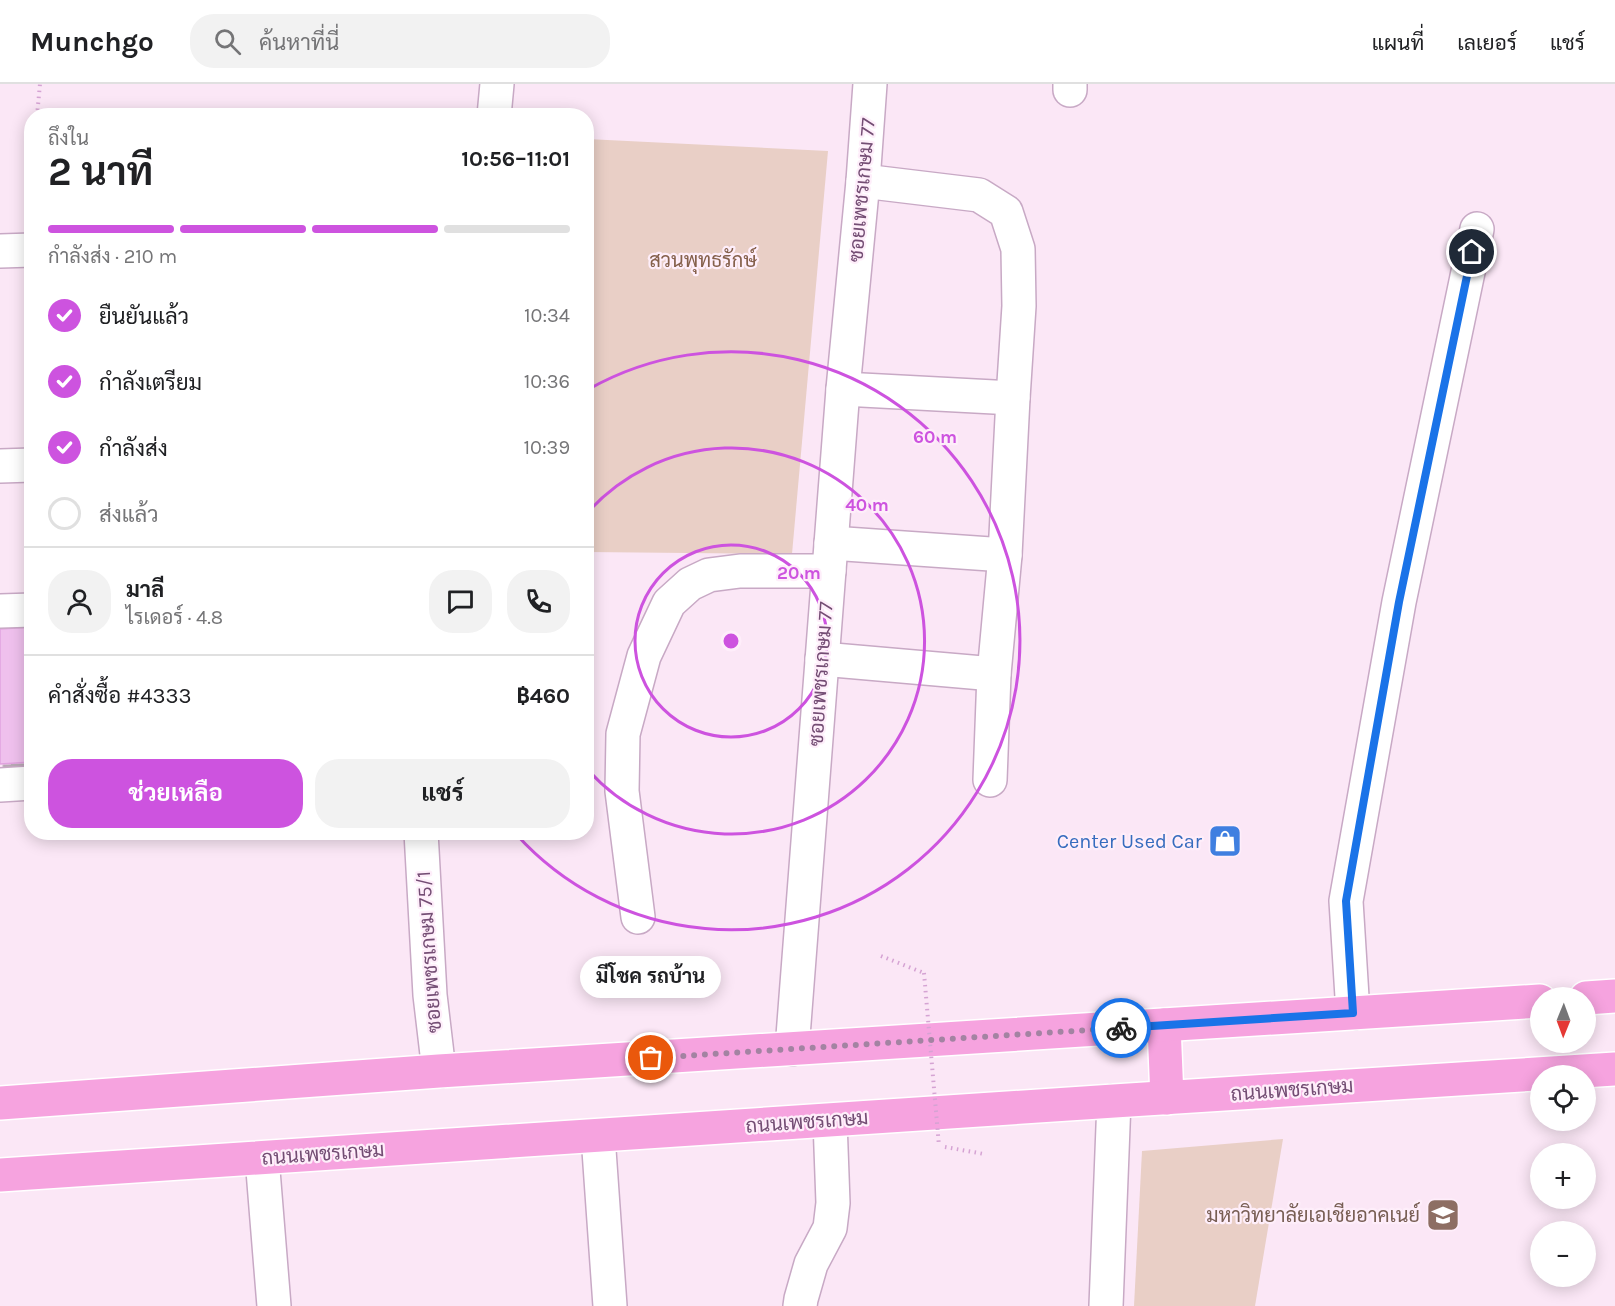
<!DOCTYPE html>
<html lang="th">
<meta charset="utf-8">
<style>
:root{--surface:#fff;--page:#f2f2f2;--text:#202124;--muted:#757577;--line:#e0e0e0;--accent:#cd53df}
body{margin:0;font-family:Karla,Sarabun,sans-serif;background:var(--page);color:var(--text);height:100vh;display:flex;flex-direction:column;font-size:22px;white-space:nowrap}
*{box-sizing:border-box;margin:0}
p{font-size:20px;color:var(--muted)}
.icon{flex:none;width:33px;height:33px;fill:none;stroke:currentColor;stroke-width:2;stroke-linecap:round;stroke-linejoin:round}
.map{position:relative;flex:1;overflow:hidden}
.drawer{position:absolute;left:24px;top:24px;width:570px;height:732px;display:flex;flex-direction:column;background:var(--surface);border-radius:24px;box-shadow:0 3px 15px #0003}
.drawer>*{flex:none}
.needle{width:39px;rotate:181deg}
.tools{position:absolute;left:1530px;top:903px;display:grid;gap:12px}
.tools a{display:grid;place-items:center;width:66px;height:66px;border-radius:50%;background:var(--surface);box-shadow:0 3px 15px #0003;font-size:30px}
.pin{position:absolute;display:grid;place-items:center;width:51px;height:51px;color:#fff;margin:-26px;border:3px solid #fff;border-radius:50%;box-shadow:0 2px 6px #0007}
.courier{position:absolute;display:grid;place-items:center;width:60px;height:60px;margin:-30px;border:4px solid #1a73e8;border-radius:50%;background:#fff;color:#222;box-shadow:0 2px 8px #0007}
.bubble{position:absolute;height:42px;border-radius:21px;background:var(--surface);box-shadow:0 3px 15px #0003;font-size:20px;font-weight:700;line-height:42px;text-align:center}
.headline em{font-style:normal;font-weight:700}
.headline div{display:flex;flex-direction:column-reverse}
.headline{display:flex;align-items:center;justify-content:space-between;height:102px;padding:0 24px}
h1{font-size:39px;font-weight:700;line-height:45px}
.bar{display:grid;grid-template-columns:repeat(4,1fr);gap:9px 6px;align-content:center;height:72px;padding:0 24px}
.bar i{height:8px;border-radius:4px;background:var(--line)}
.bar .selected{background:var(--accent)}
.bar p{grid-column:span 4}
.line{display:flex;align-items:center;gap:15px;padding:0 24px;border-top:2px solid var(--line)}
.line div{flex:1}
.round{display:grid;place-items:center;flex:none;width:63px;height:63px;border-radius:24px;background:var(--page)}
ol{padding:0 24px;list-style:none}
li{display:flex;align-items:center;gap:18px;height:66px}
li p{margin-inline-start:auto}
li .icon{padding:6px;border-radius:50%;background:var(--accent);color:#fff;stroke-width:4}
li:last-child{color:var(--muted)}
li i{width:33px;height:33px;border:3px solid var(--line);border-radius:50%}
.cta{display:flex;gap:12px;margin-top:auto;padding:12px 24px}
.cta a{flex:1;height:69px;border-radius:24px;background:var(--accent);color:#fff;font-size:24px;font-weight:700;line-height:69px;text-align:center}
.cta a+a{background:var(--page);color:var(--text)}
header{display:flex;align-items:center;gap:36px;box-sizing:border-box;height:84px;padding:0 30px;background:var(--surface);border-bottom:2px solid var(--line)}
header strong{font-size:28px}
nav{display:flex;gap:33px;margin-inline-start:auto;font-size:21px}
.search{width:420px;height:54px;background:var(--page);display:flex;align-items:center;gap:15px;box-sizing:border-box;padding:0 21px;border-radius:24px;color:var(--muted);font-size:22px}
.map>svg:first-child{display:block}
</style>
<header>
<strong>Munchgo</strong>
<div class="search"><svg class="icon" aria-label="search" viewBox="0 0 24 24"><circle cx="10" cy="10" r="6"/><path d="M15 15l6 6"/></svg>ค้นหาที่นี่</div>
<nav><a>แผนที่</a><a>เลเยอร์</a><a>แชร์</a></nav>
</header>
<div class="map">
<svg width="1615" height="1222" viewBox="0 0 1615 1222">
<defs>
<filter id="shadow"><feDropShadow dx="3.5" dy="6" stdDeviation="0" flood-color="#0004"/></filter>
</defs>
<rect width="100%" height="100%" fill="#fbe7f6"/>
<!-- green -->
<g fill="#e9cfc6">
<path d="M587,55l241,12 -36,403 -205,-2z"/>
<path d="M1283,1055l-28,167h-121l8,-155z"/>
</g>
<!-- building -->
<path fill="#efc0ed" stroke="#e1a2df" stroke-width="1.5" filter="url(#shadow)" d="M32,543v135l-32,2v-135z"/>
<g fill="none" stroke-linecap="round" stroke-linejoin="round">
<!-- minor casing -->
<g stroke="#c8a9c5" stroke-width="36">
<g id="minor">
<path d="M1070,6v-6"/>
<path d="M494,32l3,-32"/>
<path d="M863,97l116,14 27,17 12,37 1,57 -6,92 -8,157 -11,119 -4,106"/>
<path d="M0,167l32,-1"/>
<path d="M843,305l170,9"/>
<path d="M0,382l32,-1"/>
<path d="M831,459l174,12"/>
<path d="M0,527l32,-1"/>
<path d="M822,575l172,15"/>
<path d="M0,701l32,-2"/>
<path d="M421,748l9,163 9,76"/>
<path d="M638,833l-16,-126 1,-57 21,-78 25,-53 21,-19 19,-9 31,-4h89"/>
<path d="M1353,929l-7,-112 53,-299 78,-373"/>
<path d="M792,965l51,-660 20,-208 7,-97"/>
<path d="M598,1052l12,170"/>
<path d="M262,1074l12,148"/>
<path d="M800,1222l1,-7 10,-35 19,-36 3,-25 -3,-82"/>
<path d="M1106,1222l8,-205"/>
</g>
</g>
<!-- major casing -->
<g stroke="#fff" stroke-width="36">
<g id="major">
<path d="M1586,914l29,-2"/>
<path d="M1164,941l3,73"/>
<path d="M0,1019l439,-32 1101,-70"/>
<path d="M0,1091l1114,-74 501,-32"/>
</g>
</g>
<!-- path -->
<g stroke="#d5a3d3" stroke-width="4" stroke-dasharray="1.5 4.5" stroke-linecap="butt">
<path d="M37,32l3,-32"/>
<path d="M881,872l43,17"/>
<path d="M945,1063l39,7"/>
</g>
<!-- minor -->
<use href="#minor" stroke="#fff" stroke-width="33"/>
<!-- major -->
<use href="#major" stroke="#f6a3df" stroke-width="33"/>
<!-- path-bridge -->
<path stroke="#d5a3d3" stroke-width="4" stroke-dasharray="1.5 4.5" stroke-linecap="butt" d="M924,889l15,173"/>
</g>
<g fill="none" stroke-linecap="round" stroke-linejoin="round">
<!-- done -->
<path stroke="#a383a2" stroke-width="6" stroke-dasharray="0 10.8" d="M651,974l470,-30"/>
<!-- route -->
<path stroke="#1a73e8" stroke-width="8" d="M1121,944l232,-15 -7,-112 53,-299 73,-350"/>
</g>
<!-- distance rings -->
<g fill="none" stroke="#cd53df" stroke-width="3">
<circle cx="731" cy="557" r="96"/>
<path d="M588 428A193 193 0 1 1 588 686"/>
<path d="M589 305A289 289 0 1 1 516 750"/>
</g>
<!-- icons -->
<defs>
<g id="shop-square" transform="scale(1.725)"><rect x="-9" y="-9" width="18" height="18" rx="4" fill="#3f7fe0" stroke="#feeefa"/><path d="M-5-2.5h2.3a2.7 3.5 0 0 1 5.4 0H5L5.5 6h-11ZM-1.5-2.5h3a1.5 2.3 0 0 0-3 0Z" fill="#fff"/></g>
<g id="university-square" transform="scale(1.725)"><rect x="-9" y="-9" width="18" height="18" rx="4" fill="#8d6e63" stroke="#feeefa"/><path d="M0-5L7-2L0 1L-7-2ZM-4 1L0 2.5L4 1V4Q0 6-4 4Z" fill="#fff"/></g>
</defs>
<g fill-rule="evenodd">
<use href="#shop-square" x="1225" y="757"/>
<use href="#university-square" x="1443" y="1131"/>
</g>
<g text-anchor="middle" dominant-baseline="central" stroke-width="4.5" stroke-linejoin="round" paint-order="stroke">
<!-- street labels -->
<g font-size="20" fill="#744d74" stroke="#feeefa">
<text transform="translate(862 106) rotate(-85)">ซอยเพชรเกษม 77</text>
<text transform="translate(821 590) rotate(-86)">ซอยเพชรเกษม 77</text>
<text transform="translate(429 868) rotate(-94)">ซอยเพชรเกษม 75/1</text>
<text transform="translate(1292 1006) rotate(-4)">ถนนเพชรเกษม</text>
<text transform="translate(807 1038) rotate(-4)">ถนนเพชรเกษม</text>
<text transform="translate(323 1070) rotate(-4)">ถนนเพชรเกษม</text>
</g>
<!-- park labels -->
<g font-size="20" fill="#85604b" stroke="#feeefa">
<text x="703" y="176">สวนพุทธรักษ์</text>
</g>
<!-- shop labels -->
<g font-size="20" fill="#366cbe" stroke="#feeefa" text-anchor="end">
<text x="1202" y="757">Center Used Car</text>
</g>
<!-- education labels -->
<g font-size="20" fill="#785e54" stroke="#feeefa" text-anchor="end">
<text x="1420" y="1131">มหาวิทยาลัยเอเชียอาคเนย์</text>
</g>
</g>
<circle cx="731" cy="557" r="9" fill="#cd53df" stroke="#feeefa" stroke-width="3"/>
<g font-size="18" text-anchor="middle" font-weight="bold" fill="#cd53df" stroke="#feeefa" stroke-width="4.5" stroke-linejoin="round" paint-order="stroke">
<text x="935" y="359">60 m</text>
<text x="867" y="427">40 m</text>
<text x="799" y="495">20 m</text>
</g>
</svg>
<div class="tools">
<a><svg class="needle" viewBox="-14 -14 28 28"><path d="M0-13l5 13h-10z" fill="#e53935"/><path d="M0 13l5-13h-10z" fill="#757577"/></svg></a>
<a><svg class="icon" aria-label="locate" viewBox="0 0 24 24"><circle cx="12" cy="12" r="6"/><path d="M12 2v4M12 18v4M2 12h4M18 12h4"/></svg></a>
<a>+</a>
<a>−</a>
</div>
<div class="pin" style="left:651px;top:974px;background:#ea580c"><svg class="icon" aria-label="bag" viewBox="0 0 24 24"><path d="M5 8h14l-1 12H6zM9 8a3 3 0 0 1 6 0"/></svg></div>
<div class="pin" style="left:1472px;top:168px;background:#1f2937"><svg class="icon" aria-label="home" viewBox="0 0 24 24"><path d="M3 11l9-7 9 7M6 9v11h12V9"/></svg></div>
<div class="courier" style="left:1121px;top:944px"><svg class="icon" aria-label="bike" viewBox="0 0 24 24"><circle cx="6" cy="16" r="4"/><circle cx="18" cy="16" r="4"/><path d="M6 16l4-8h5l3 8M10 8l3 8H6M13 5h3"/></svg></div>
<div class="bubble" style="left:580px;top:872px;width:141px">มีโชค รถบ้าน</div>
<section class="drawer">
<div class="headline"><div><h1>2 นาที</h1><p>ถึงใน</p></div><em>10:56–11:01</em></div>
<div class="bar"><i class="selected"></i><i class="selected"></i><i class="selected"></i><i></i><p>กำลังส่ง · 210 m</p></div>
<ol>
<li><svg class="icon" aria-label="check" viewBox="0 0 24 24"><path d="M5 12l5 5 9-10"/></svg>ยืนยันแล้ว<p>10:34</p></li>
<li><svg class="icon" aria-label="check" viewBox="0 0 24 24"><path d="M5 12l5 5 9-10"/></svg>กำลังเตรียม<p>10:36</p></li>
<li><svg class="icon" aria-label="check" viewBox="0 0 24 24"><path d="M5 12l5 5 9-10"/></svg>กำลังส่ง<p>10:39</p></li>
<li><i></i>ส่งแล้ว</li>
</ol>
<div class="line" style="height:108px"><a class="round"><svg class="icon" aria-label="person" viewBox="0 0 24 24"><circle cx="12" cy="8" r="4"/><path d="M4 21q1-7 8-7t8 7"/></svg></a><div><b>มาลี</b><p>ไรเดอร์ · 4.8</p></div><a class="round"><svg class="icon" aria-label="chat" viewBox="0 0 24 24"><path d="M4 5h16v11H9l-5 4z"/></svg></a><a class="round"><svg class="icon" aria-label="phone" viewBox="0 0 24 24"><path d="M5 4h4l2 5-3 2q2 4 5 5l2-3 5 2v4C11 20 4 13 5 4z"/></svg></a></div>
<div class="line" style="height:78px"><div>คำสั่งซื้อ #4333</div><b>฿460</b></div>
<div class="cta"><a>ช่วยเหลือ</a><a>แชร์</a></div>
</section>
</div>
